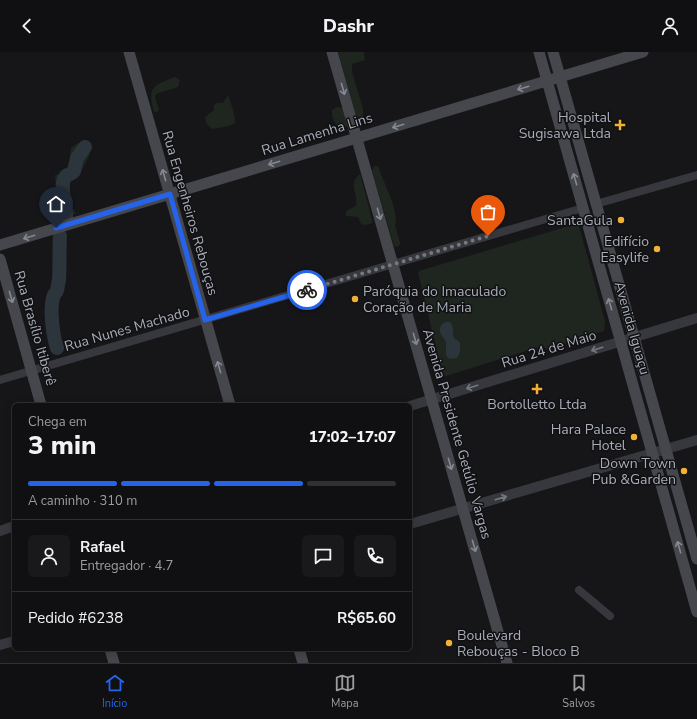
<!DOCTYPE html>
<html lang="pt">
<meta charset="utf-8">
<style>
:root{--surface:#101012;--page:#19191b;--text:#f1f3f6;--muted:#9c9d9f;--line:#303032;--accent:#2563eb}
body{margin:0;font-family:"Nunito Sans",sans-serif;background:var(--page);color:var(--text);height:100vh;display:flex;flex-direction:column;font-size:15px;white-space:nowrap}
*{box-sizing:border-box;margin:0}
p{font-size:13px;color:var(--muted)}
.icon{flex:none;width:22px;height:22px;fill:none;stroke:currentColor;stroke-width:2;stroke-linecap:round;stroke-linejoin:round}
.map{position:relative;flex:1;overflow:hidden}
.side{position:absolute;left:12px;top:351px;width:400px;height:248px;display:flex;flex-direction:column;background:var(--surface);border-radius:6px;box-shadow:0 2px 10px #0003,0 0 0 1px var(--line)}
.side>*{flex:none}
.pin{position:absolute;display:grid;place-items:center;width:34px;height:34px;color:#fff;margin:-41px -17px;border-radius:50% 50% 50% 0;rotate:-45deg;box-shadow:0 0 4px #0007}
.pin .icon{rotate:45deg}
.courier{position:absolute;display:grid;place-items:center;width:40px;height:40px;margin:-20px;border:3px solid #2563eb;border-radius:50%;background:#fff;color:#222;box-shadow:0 1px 5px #0007}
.summary em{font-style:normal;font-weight:800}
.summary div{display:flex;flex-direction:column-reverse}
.summary{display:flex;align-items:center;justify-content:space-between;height:68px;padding:0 16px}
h1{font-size:26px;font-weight:800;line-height:30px}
.bar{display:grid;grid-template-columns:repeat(4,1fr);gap:6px 4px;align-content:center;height:48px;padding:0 16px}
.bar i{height:5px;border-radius:3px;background:var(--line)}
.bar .selected{background:var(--accent)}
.bar p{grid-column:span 4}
.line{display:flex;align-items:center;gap:10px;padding:0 16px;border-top:1px solid var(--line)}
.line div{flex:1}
.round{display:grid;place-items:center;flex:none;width:42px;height:42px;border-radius:6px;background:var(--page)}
header{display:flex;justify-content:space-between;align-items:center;height:52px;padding:0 16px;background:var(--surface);font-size:18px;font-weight:800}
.tabs{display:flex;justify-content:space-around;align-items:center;height:56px;border-top:1px solid var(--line);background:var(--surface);font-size:11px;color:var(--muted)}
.tabs a{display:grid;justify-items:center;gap:2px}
.tabs .selected{color:var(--accent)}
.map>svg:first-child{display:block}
</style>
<header><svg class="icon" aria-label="back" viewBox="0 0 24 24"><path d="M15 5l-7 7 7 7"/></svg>Dashr<svg class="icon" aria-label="person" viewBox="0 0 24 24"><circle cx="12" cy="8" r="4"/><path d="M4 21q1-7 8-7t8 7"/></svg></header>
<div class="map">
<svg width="697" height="611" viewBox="0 0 697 611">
<rect width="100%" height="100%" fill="#161618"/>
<!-- green -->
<g fill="#1e261f">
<path d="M338,0h26l1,8 -13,4v8l11,37v9l-3,1 -4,-4z"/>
<path d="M175,25l5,3 -2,7 -22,7 -1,4 4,12 -2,2h-3c-7,-26 -1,-26 21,-35z"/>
<path d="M228,43c2,4 8,23 7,28l-6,3 -17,3 -6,-6 -1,-6 9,-7v-5l3,-2h6z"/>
<path d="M337,55l6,1 5,18 -5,2 -6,-1 -5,-11v-6z"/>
<path d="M86,90l4,12 -11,22 -12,5v23l5,2 4,8 -14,1 -5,-21 -2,-19c12,-1 11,-4 17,-12l-2,-8 1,-7 7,-5z"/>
<path d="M374,114h4l1,3 14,35 3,15 -1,7 5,16v3l-3,2 -3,-1 -22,-75z"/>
<path d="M360,122l13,49 -8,2 -4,-1 -3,-7 -12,-1v-5l10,-5c3,-12 -9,-21 4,-32z"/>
<path d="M575,172l4,2 26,95 -1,10 -57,18 -5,-3 -96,30 -3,-1 -25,-102 1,-2z"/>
</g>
<!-- water -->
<path fill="#2c353c" d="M446,270h4l2,3c2,4 0,9 2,13 2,2 4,2 5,4 2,2 1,4 1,6 0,9 -3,12 -12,10l-2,-3v-13c-4,-7 -8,-9 -5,-17z"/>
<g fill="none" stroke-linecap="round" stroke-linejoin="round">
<!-- river -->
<g stroke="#2c353c" stroke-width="14">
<path d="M66,164c1,-10 -8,-31 0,-40 2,-2 6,-2 8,-5l3,-13 8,-11"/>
<path d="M57,296c-4,-12 -8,-41 -3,-53 1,-2 3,-3 3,-5 1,-3 1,-7 2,-10 1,-14 0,-29 1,-44"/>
</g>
<!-- minor -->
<g stroke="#37383d" stroke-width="8">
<path d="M596,152l101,-29"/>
<path d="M0,328l583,-172"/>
<path d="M579,538l31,26"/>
</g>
<!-- tertiary -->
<g stroke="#37383d" stroke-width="10">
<path d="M410,354l287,-88"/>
<path d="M410,472l287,-84"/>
<path d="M0,479l14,-5"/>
<path d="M0,593l14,-4"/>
</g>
<!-- secondary -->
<g stroke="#45474d" stroke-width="11">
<path d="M129,0l101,353"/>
<path d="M332,0l175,611"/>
<path d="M539,0l158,560"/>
<path d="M553,0l144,507"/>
<path d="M0,193l643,-193"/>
<path d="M0,207l41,146"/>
<path d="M110,597l4,14"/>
<path d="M299,597l4,14"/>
</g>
</g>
<!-- one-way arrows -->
<defs><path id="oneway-shaft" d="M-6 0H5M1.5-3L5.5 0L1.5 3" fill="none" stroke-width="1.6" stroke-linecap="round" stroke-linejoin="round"/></defs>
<g stroke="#858993">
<use href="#oneway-shaft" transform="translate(523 36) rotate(163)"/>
<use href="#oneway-shaft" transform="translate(343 37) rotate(74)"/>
<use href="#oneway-shaft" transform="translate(398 74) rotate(163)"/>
<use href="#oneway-shaft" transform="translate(274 111) rotate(163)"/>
<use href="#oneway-shaft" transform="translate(164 123) rotate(-106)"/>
<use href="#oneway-shaft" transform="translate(575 127) rotate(-106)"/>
<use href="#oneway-shaft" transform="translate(379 162) rotate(74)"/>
<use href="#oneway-shaft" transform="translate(29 185) rotate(163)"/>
<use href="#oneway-shaft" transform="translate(11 245) rotate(74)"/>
<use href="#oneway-shaft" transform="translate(610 252) rotate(-106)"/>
<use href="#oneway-shaft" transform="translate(415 287) rotate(74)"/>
<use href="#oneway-shaft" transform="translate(219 315) rotate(-106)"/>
<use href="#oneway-shaft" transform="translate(450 412) rotate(74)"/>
<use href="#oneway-shaft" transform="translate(474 494) rotate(74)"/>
<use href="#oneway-shaft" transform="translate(679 495) rotate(-106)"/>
</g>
<g stroke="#757881">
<use href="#oneway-shaft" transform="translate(597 297) rotate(163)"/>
<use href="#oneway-shaft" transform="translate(472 335) rotate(163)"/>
<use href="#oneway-shaft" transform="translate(501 446) rotate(-16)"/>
</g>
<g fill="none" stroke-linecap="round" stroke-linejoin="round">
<!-- done -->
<path stroke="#757880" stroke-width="4" stroke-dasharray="0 7.2" d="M307,238l181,-54"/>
<!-- route -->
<path stroke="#2563eb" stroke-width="5" d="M56,176l114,-34 35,126 102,-30"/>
</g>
<!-- markers -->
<g fill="#f2b134" stroke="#111113" stroke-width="1.5">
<path d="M618 67h4v4h4v4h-4v4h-4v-4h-4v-4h4z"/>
<circle cx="621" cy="168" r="4"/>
<circle cx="657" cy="197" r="4"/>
<circle cx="355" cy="247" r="4"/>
<path d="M535 331h4v4h4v4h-4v4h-4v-4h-4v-4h4z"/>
<circle cx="634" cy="385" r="4"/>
<circle cx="684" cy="419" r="4"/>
<circle cx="449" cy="591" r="4"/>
</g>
<g text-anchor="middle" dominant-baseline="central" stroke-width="3" stroke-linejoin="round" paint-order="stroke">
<!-- poi labels -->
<g font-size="14" fill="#a8adb8" stroke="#111113" text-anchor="end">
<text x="611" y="65">Hospital<tspan x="611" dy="16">Sugisawa Ltda</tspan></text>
<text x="613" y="168">SantaGula</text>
<text x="649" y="189">Edifício<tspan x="649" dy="16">Easylife</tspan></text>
<text x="363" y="239" text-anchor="start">Paróquia do Imaculado<tspan x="363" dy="16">Coração de Maria</tspan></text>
<text x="537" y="352" text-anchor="middle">Bortolletto Ltda</text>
<text x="626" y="377">Hara Palace<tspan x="626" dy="16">Hotel</tspan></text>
<text x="676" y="411">Down Town<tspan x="676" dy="16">Pub &amp;Garden</tspan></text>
<text x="457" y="583" text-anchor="start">Boulevard<tspan x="457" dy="16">Rebouças - Bloco B</tspan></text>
</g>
<!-- street labels -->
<g font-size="14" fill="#a8adb8" stroke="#111113">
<text transform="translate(317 82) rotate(-17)">Rua Lamenha Lins</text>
<text transform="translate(190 161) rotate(74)">Rua Engenheiros Rebouças</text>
<text transform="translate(35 276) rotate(74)">Rua Brasílio Itiberê</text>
<text transform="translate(632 276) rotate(74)">Avenida Iguaçu</text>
<text transform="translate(127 277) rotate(-16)">Rua Nunes Machado</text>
<text transform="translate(549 297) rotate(-17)">Rua 24 de Maio</text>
<text transform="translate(457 382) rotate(74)">Avenida Presidente Getúlio Vargas</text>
</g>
</g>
</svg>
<div class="pin" style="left:488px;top:184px;background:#ea580c"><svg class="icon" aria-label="bag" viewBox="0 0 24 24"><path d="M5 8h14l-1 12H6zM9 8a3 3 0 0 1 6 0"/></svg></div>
<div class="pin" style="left:56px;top:176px;background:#1f2937"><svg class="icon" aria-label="home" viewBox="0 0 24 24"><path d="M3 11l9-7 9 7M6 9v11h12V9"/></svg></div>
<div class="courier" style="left:307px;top:238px"><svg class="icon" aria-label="bike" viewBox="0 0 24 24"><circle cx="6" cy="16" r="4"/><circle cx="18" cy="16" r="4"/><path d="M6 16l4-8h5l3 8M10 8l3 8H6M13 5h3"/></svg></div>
<section class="side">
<div class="summary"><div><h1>3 min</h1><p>Chega em</p></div><em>17:02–17:07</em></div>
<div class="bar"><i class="selected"></i><i class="selected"></i><i class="selected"></i><i></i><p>A caminho · 310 m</p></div>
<div class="line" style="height:72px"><a class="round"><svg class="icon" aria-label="person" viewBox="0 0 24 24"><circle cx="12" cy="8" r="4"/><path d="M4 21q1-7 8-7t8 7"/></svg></a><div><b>Rafael</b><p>Entregador · 4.7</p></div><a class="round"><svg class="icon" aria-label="chat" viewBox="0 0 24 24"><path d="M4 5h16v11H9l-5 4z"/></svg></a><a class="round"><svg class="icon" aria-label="phone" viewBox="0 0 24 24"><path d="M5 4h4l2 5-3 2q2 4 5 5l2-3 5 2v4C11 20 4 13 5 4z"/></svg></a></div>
<div class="line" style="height:52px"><div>Pedido #6238</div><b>R$65.60</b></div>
</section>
</div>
<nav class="tabs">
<a class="selected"><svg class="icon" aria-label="home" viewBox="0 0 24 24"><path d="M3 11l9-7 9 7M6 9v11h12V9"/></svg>Início</a>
<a><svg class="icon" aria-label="map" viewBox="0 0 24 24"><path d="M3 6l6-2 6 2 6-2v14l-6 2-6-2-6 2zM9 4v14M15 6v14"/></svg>Mapa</a>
<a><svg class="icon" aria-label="saved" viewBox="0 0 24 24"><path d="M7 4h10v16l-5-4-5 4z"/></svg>Salvos</a>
</nav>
